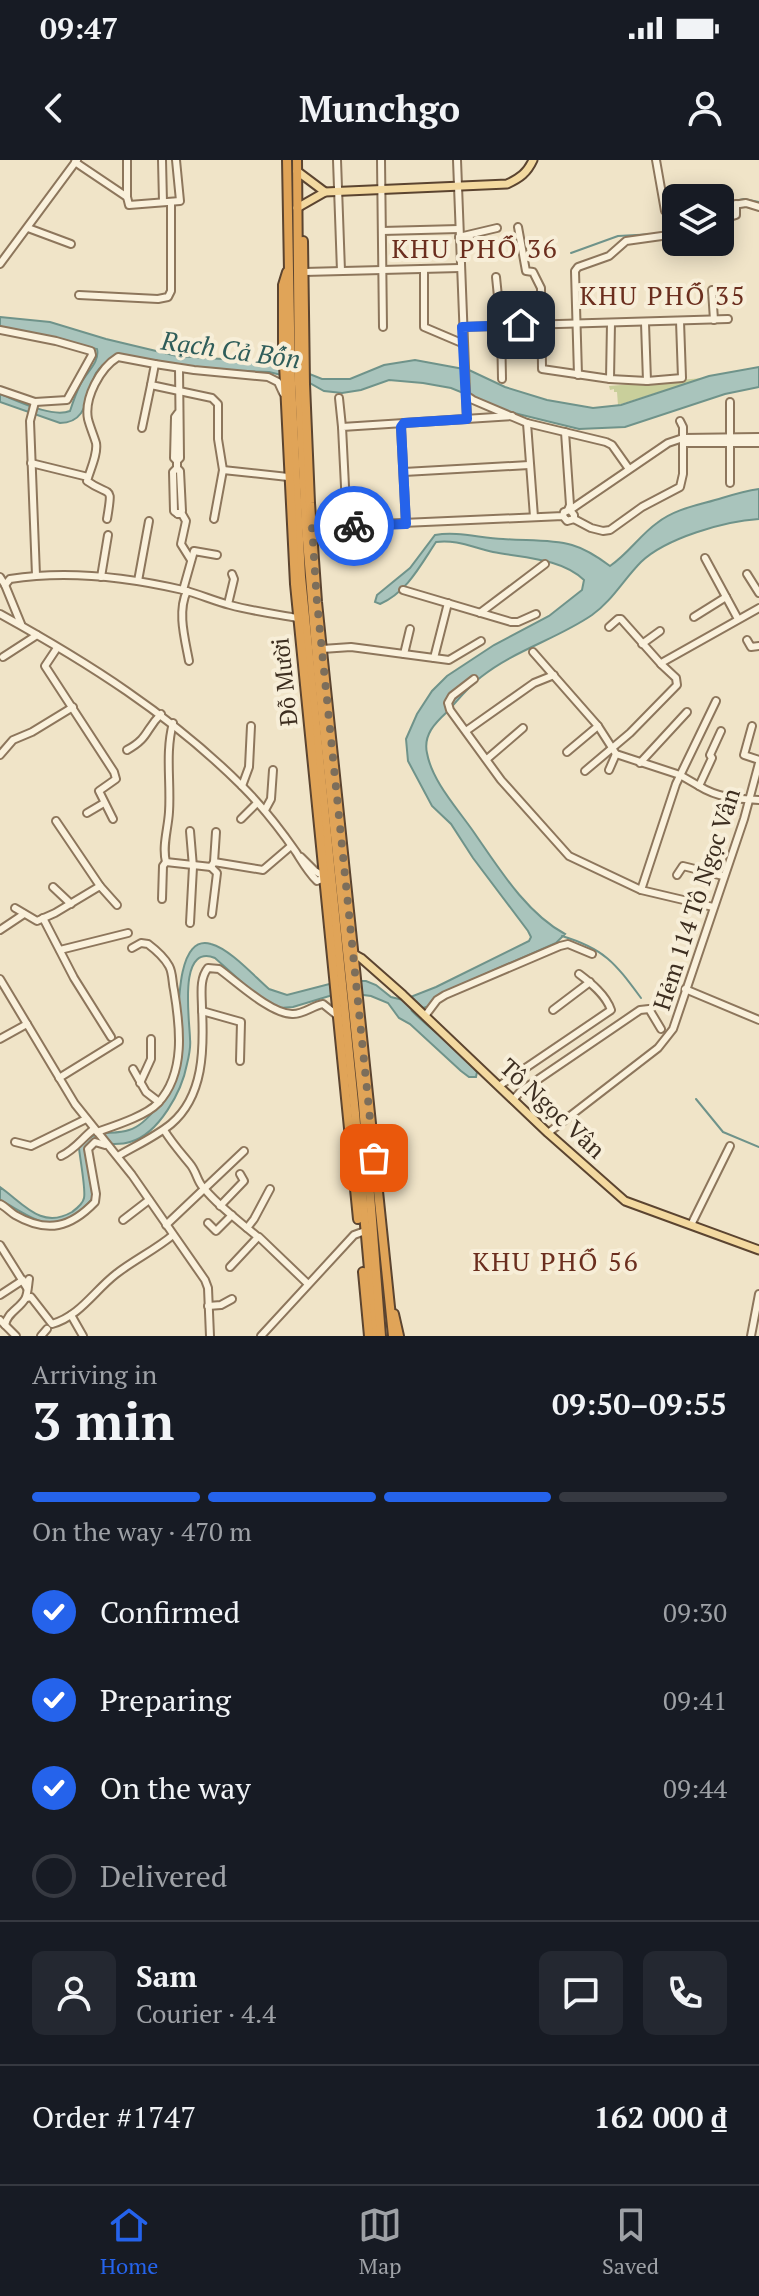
<!DOCTYPE html>
<meta charset="utf-8">
<style>
:root{--surface:#171b24;--page:#242831;--text:#f1f3f6;--muted:#9ea1a6;--line:#363941;--accent:#2563eb}
body{margin:0;font-family:"PT Serif",serif;background:var(--page);color:var(--text);height:100vh;display:flex;flex-direction:column;font-size:30px;white-space:nowrap}
*{box-sizing:border-box;margin:0}
p{font-size:26px;color:var(--muted)}
.icon{flex:none;width:44px;height:44px;fill:none;stroke:currentColor;stroke-width:2;stroke-linecap:round;stroke-linejoin:round}
.map{position:relative;height:1176px;overflow:hidden}
.sheet{display:flex;flex-direction:column;background:var(--surface);flex:1}
.sheet>*{flex:none}
.buttons{position:absolute;left:662px;top:24px;display:grid;gap:16px}
.buttons a{display:grid;place-items:center;width:72px;height:72px;border-radius:12px;background:var(--surface);box-shadow:0 4px 20px #0003;font-size:40px}
.pin{position:absolute;display:grid;place-items:center;width:68px;height:68px;color:#fff;margin:-34px;border-radius:16px;box-shadow:0 4px 12px #0006}
.courier{position:absolute;display:grid;place-items:center;width:80px;height:80px;margin:-40px;border:6px solid #2563eb;border-radius:50%;background:#fff;color:#222;box-shadow:0 2px 10px #0007}
.head em{font-style:normal;font-weight:600}
.head div{display:flex;flex-direction:column-reverse}
.head{display:flex;align-items:center;justify-content:space-between;height:136px;padding:0 32px}
h1{font-size:52px;font-weight:600;line-height:60px}
.bar{display:grid;grid-template-columns:repeat(4,1fr);gap:12px 8px;align-content:center;height:96px;padding:0 32px}
.bar i{height:10px;border-radius:6px;background:var(--line)}
.bar .active{background:var(--accent)}
.bar p{grid-column:span 4}
.line{display:flex;align-items:center;gap:20px;padding:0 32px;border-top:2px solid var(--line)}
.line div{flex:1}
.round{display:grid;place-items:center;flex:none;width:84px;height:84px;border-radius:12px;background:var(--page)}
ol{padding:0 32px;list-style:none}
li{display:flex;align-items:center;gap:24px;height:88px}
li p{margin-inline-start:auto}
li .icon{padding:8px;border-radius:50%;background:var(--accent);color:#fff;stroke-width:4}
li:last-child{color:var(--muted)}
li i{width:44px;height:44px;border:4px solid var(--line);border-radius:50%}
.status{display:flex;justify-content:space-between;align-items:center;height:56px;padding:0 40px;background:var(--surface);direction:ltr}
.status svg{height:22px;fill:currentColor}
header{display:flex;justify-content:space-between;align-items:center;height:104px;padding:0 32px;background:var(--surface);font-size:36px;font-weight:600}
.tabs{display:flex;justify-content:space-around;align-items:center;height:112px;border-top:2px solid var(--line);background:var(--surface);font-size:22px;color:var(--muted)}
.tabs a{display:grid;justify-items:center;gap:4px}
.tabs .active{color:var(--accent)}
.map>svg:first-child{display:block}
</style>
<div class="status"><b>09:47</b><svg viewBox="0 0 49 12"><path d="M0 12V9h3v3zM5 12V6h3v6zM10 12V3h3v9zM15 12V0h3v12zM26 1h20v11H26zM47 4h2v5h-2z"/></svg></div>
<header><svg class="icon" aria-label="back" viewBox="0 0 24 24"><path d="M15 5l-7 7 7 7"/></svg>Munchgo<svg class="icon" aria-label="person" viewBox="0 0 24 24"><circle cx="12" cy="8" r="4"/><path d="M4 21q1-7 8-7t8 7"/></svg></header>
<div class="map">
<svg width="759" height="1176" viewBox="0 0 759 1176">
<rect width="100%" height="100%" fill="#f0e4c8"/>
<!-- green -->
<path fill="#c9cf9b" d="M703,218l-85,27 -1,-13h-3v-3l-4,1 -1,-4z"/>
<!-- water -->
<g fill="#a9c4bc" stroke="#6f938a" stroke-width="2">
<path d="M0,157l50,5 56,17 71,17 91,6 34,9 20,8h28l34,-14 31,-5 54,10 36,17 42,13 46,8 28,-3 88,-29 50,-9v20l-34,7 -100,33 -46,2 -69,-17 -59,-24 -28,-5 -34,-3 -28,10 -19,3 -18,-2 -18,-10 -37,-9 -54,-2 -68,-9 -13,-4 -18,-2c-8,5 -15,10 -20,18 -10,20 -7,50 -36,50l-60,-21v-8c18,7 52,24 70,17 3,-9 6,-18 10,-26 6,-13 20,-22 17,-36l-97,-20z"/>
<path d="M759,329v30c-34,2 -93,19 -118,43 -17,17 -29,39 -49,53 -35,24 -77,35 -111,62 -13,10 -23,23 -34,35 -12,11 -24,23 -20,41 5,28 30,55 46,78 25,36 53,82 92,103l-9,9 -114,50 -8,5 -4,8 -18,5c21,21 46,37 65,61l-1,5h-7l-8,-6 -51,-47 -11,-6 -11,-15 -17,-7 -23,-3 -12,1 -43,13 -13,1 -15,-5 -50,-45c-38,-15 -25,64 -25,81 1,8 -1,17 -3,25 -5,27 -28,70 -57,78 -11,4 -25,1 -37,1l-7,6 7,49c-36,43 -54,23 -93,2v-13c23,16 41,43 72,25 4,-3 11,-8 12,-14 2,-8 -4,-39 -5,-50 12,-20 31,-12 50,-18 11,-3 21,-14 28,-23 6,-9 15,-23 18,-32 7,-21 -8,-144 36,-131 19,5 43,32 58,45l18,6 54,-14h25l10,4 15,12 12,3 33,-13 93,-46 2,-4 -3,-6 -55,-73 -22,-34 -19,-18 -24,-45 -2,-22 11,-25 15,-23 15,-15 47,-31 55,-29 33,-26 2,-10c-23,-22 -61,-22 -91,-28 -19,-4 -37,-13 -57,-10 -16,24 -29,50 -56,62l-5,-2 2,-7 33,-27 25,-33c22,-4 45,3 68,4 23,2 47,0 69,6 14,4 26,12 38,21 18,-12 30,-31 47,-43 19,-15 43,-18 65,-25 13,-4 23,-7 37,-9z"/>
</g>
<g fill="none" stroke-linecap="round" stroke-linejoin="round">
<!-- stream -->
<g stroke="#6f938a" stroke-width="2">
<path d="M725,43l19,-4 15,3"/>
<path d="M661,73l15,-5"/>
<path d="M571,93l47,-17 37,-2"/>
<path d="M562,776c43,13 53,27 79,62"/>
<path d="M696,939l27,33 36,15"/>
</g>
<!-- minor casing -->
<g stroke="#8d765c" stroke-width="10">
<g id="minor">
<path d="M127,0v37"/>
<path d="M162,0l1,42"/>
<path d="M337,0l4,111"/>
<path d="M381,0l2,167"/>
<path d="M457,0l10,259"/>
<path d="M656,0l9,51"/>
<path d="M75,2l52,35 2,8 51,-4 -4,-41"/>
<path d="M720,47l26,-4 13,4"/>
<path d="M720,60l16,-5v-11"/>
<path d="M518,67l8,44 7,1 8,16 1,81 68,10 37,2 35,-3 -2,-57"/>
<path d="M28,68l43,16"/>
<path d="M382,71l77,-2"/>
<path d="M459,77l38,-9"/>
<path d="M0,104l77,-104"/>
<path d="M424,109v58l40,17"/>
<path d="M304,112l156,-4"/>
<path d="M496,117l5,49 1,53"/>
<path d="M712,130l2,30"/>
<path d="M79,135l79,4 10,-2 3,-6v-89"/>
<path d="M645,163l2,58"/>
<path d="M462,167l266,-8"/>
<path d="M0,170l56,11 35,10 1,4 -25,45 -32,2 -35,-12"/>
<path d="M155,204l39,6 74,7 10,5 5,11"/>
<path d="M578,215l-3,-104 3,-4 31,-11 17,-15 50,-7"/>
<path d="M610,219l1,-56"/>
<path d="M467,236l6,4 54,23 79,19 6,3 17,24"/>
<path d="M339,238l3,29"/>
<path d="M35,242l-5,19 6,154"/>
<path d="M730,242v81"/>
<path d="M178,253l-3,4 -1,41 3,3 3,-3 -1,-90"/>
<path d="M527,263l7,94"/>
<path d="M142,268l9,-43"/>
<path d="M565,272l5,73 -2,5"/>
<path d="M683,283h76"/>
<path d="M31,303l57,14"/>
<path d="M177,308l3,3 2,40 -4,3 -4,-3 -1,-39 4,-4v-7"/>
<path d="M223,310l65,7"/>
<path d="M404,312l125,-7"/>
<path d="M570,350l98,-67 15,-5 76,-1"/>
<path d="M178,354h4l4,7 -5,23 10,16"/>
<path d="M107,359c6,-36 4,-21 -20,-38 3,-11 11,-27 9,-38 -2,-7 -6,-16 -8,-24 -4,-21 12,-51 30,-62l37,7 -4,21 61,13 6,6v35l5,31 -9,49"/>
<path d="M574,359l17,9 12,3 7,-1 32,-23 38,-20 3,-13v-47l-3,-6"/>
<path d="M406,364l-5,-97 3,-4 108,-7"/>
<path d="M347,366l-5,-99 62,-4"/>
<path d="M312,367l251,-11 4,5 7,-2v-4l-4,-5 -6,2 -1,4"/>
<path d="M705,398l33,61"/>
<path d="M747,414l12,19"/>
<path d="M0,417l5,8 16,39"/>
<path d="M101,417l7,-42"/>
<path d="M138,421l11,-60"/>
<path d="M5,425l5,-6c57,-9 117,-2 173,11 16,4 31,11 47,15 22,6 45,9 67,13"/>
<path d="M183,430l11,-39 23,4"/>
<path d="M403,430l108,32h7l18,-8"/>
<path d="M187,431c-10,21 -2,48 2,70"/>
<path d="M228,444l6,-25 -2,-5"/>
<path d="M480,453l65,-49"/>
<path d="M0,454c87,48 171,101 242,172 20,20 38,43 54,66 7,11 12,20 21,29l7,-3"/>
<path d="M694,457l32,-20"/>
<path d="M609,467l9,-8h3l40,45"/>
<path d="M747,480l4,7 8,-1"/>
<path d="M642,484l18,-13"/>
<path d="M57,488l-12,18 69,106 2,7 -17,12 14,28"/>
<path d="M322,489l29,-2 98,13 32,-19"/>
<path d="M533,492l65,74 18,28 64,21 19,11 13,-28 -2,-3 11,-24"/>
<path d="M404,494l6,-25"/>
<path d="M3,497l34,-22"/>
<path d="M434,498l14,-55"/>
<path d="M474,519l-22,17 -4,7 2,7 51,70 68,76 72,34 72,17"/>
<path d="M173,563c-8,30 -2,59 -4,89 -1,17 -7,34 -3,50l45,5 3,-5 2,-30"/>
<path d="M752,566l-8,29 15,5"/>
<path d="M466,571l68,-48 20,-8"/>
<path d="M127,590c22,-12 18,-20 34,-36"/>
<path d="M567,592l31,-26"/>
<path d="M0,595l13,-15 19,-8 41,-25"/>
<path d="M487,599l36,-31"/>
<path d="M640,603l47,-51"/>
<path d="M609,610l7,-16"/>
<path d="M585,611l45,-38 47,-48 -1,-7 -15,-14 2,-2 96,-54"/>
<path d="M242,626l7,-19 2,-41"/>
<path d="M699,626c19,12 39,13 60,14"/>
<path d="M265,650l6,-11 2,-29"/>
<path d="M87,653l17,-10"/>
<path d="M241,659l16,-16"/>
<path d="M56,661l44,65"/>
<path d="M301,697l14,14 10,6"/>
<path d="M214,702l49,8 28,-24"/>
<path d="M211,707l6,6 -5,41"/>
<path d="M677,715l6,-9 40,10"/>
<path d="M53,727l18,17"/>
<path d="M641,730l35,-106 40,-83"/>
<path d="M162,739l1,-33 3,-4"/>
<path d="M15,748l22,13 18,-8 45,-27 17,19"/>
<path d="M43,758l31,60 37,59"/>
<path d="M190,763l3,-56 -3,-36"/>
<path d="M0,770l24,-16"/>
<path d="M60,790l68,-17"/>
<path d="M0,819l75,125 57,71 73,105 3,8 2,48"/>
<path d="M685,829l74,31"/>
<path d="M553,850l37,-28"/>
<path d="M202,851l39,11 -1,39"/>
<path d="M425,856l12,-16 8,-5 115,-49 8,-2 24,10"/>
<path d="M0,879l27,-15"/>
<path d="M133,909l13,23 13,10"/>
<path d="M59,918l60,-37"/>
<path d="M140,923l11,-24v-20"/>
<path d="M499,926l112,-76c-5,-15 -20,-27 -32,-36"/>
<path d="M513,940l8,-9 119,-81 9,-1 12,20"/>
<path d="M164,970c8,13 17,23 26,34 6,7 7,16 12,22 16,20 37,35 56,51l-28,30"/>
<path d="M97,972c17,-6 49,-16 61,-29 28,-30 22,-77 16,-113 -2,-8 -1,-17 -5,-24 -5,-9 -13,-16 -21,-22l-7,-1 -9,5"/>
<path d="M548,973l110,-85 15,-19 71,-210 15,-56"/>
<path d="M15,982l16,4 55,-27"/>
<path d="M61,996c15,-7 21,-18 33,-27"/>
<path d="M118,996c17,-10 37,-19 53,-32 33,-28 33,-75 31,-115 0,-14 -3,-30 6,-41l11,1c18,13 53,46 74,45 11,0 19,-8 30,-10l15,12"/>
<path d="M0,1044c6,3 10,8 15,11 33,19 56,12 80,-13l1,-8 -8,-45 7,-7 10,3"/>
<path d="M220,1046l24,-25 -4,-7"/>
<path d="M123,1060l26,-20"/>
<path d="M208,1063l8,8 16,-16"/>
<path d="M166,1065l78,-74"/>
<path d="M691,1065l39,-79"/>
<path d="M247,1068l7,-9 16,-30"/>
<path d="M259,1077l49,47"/>
<path d="M0,1085l27,43"/>
<path d="M0,1135l23,-15"/>
<path d="M26,1138l5,-1 21,27c28,-8 42,-33 64,-50 18,-14 39,-24 57,-39"/>
<path d="M208,1146l13,-1 11,-6"/>
<path d="M71,1155l12,21"/>
<path d="M0,1160l16,16"/>
<path d="M5,1165c2,-12 14,-16 20,-26 3,-5 3,-14 4,-20"/>
<path d="M41,1176l6,-7"/>
<path d="M261,1176l93,-101 11,-4"/>
<path d="M751,1176l8,-42"/>
</g>
</g>
<!-- major casing -->
<g stroke="#5b4430" stroke-width="11">
<g id="major">
<path d="M297,11l28,21"/>
<path d="M297,48l28,-16 182,-8c13,-6 20,-11 26,-24"/>
<path d="M350,792l11,6 42,37 145,138 77,68 134,49"/>
</g>
</g>
<!-- highway casing -->
<g stroke="#5b4430" stroke-width="12">
<g id="highway">
<path d="M287,0l4,223 10,194 54,536 20,223"/>
<path d="M297,0l2,224 7,144 12,144 45,432 18,232"/>
<path d="M303,81l2,143 5,119 7,99 76,734"/>
<path d="M287,112l-4,13v59l12,240 63,635"/>
<path d="M363,1112l6,64"/>
<path d="M394,1154l5,22"/>
</g>
</g>
<!-- minor -->
<use href="#minor" stroke="#faf1dc" stroke-width="6"/>
<!-- major -->
<use href="#major" stroke="#f3d9a0" stroke-width="7"/>
<!-- highway -->
<use href="#highway" stroke="#e0a458" stroke-width="8"/>
</g>
<g fill="none" stroke-linecap="round" stroke-linejoin="round">
<!-- done -->
<path stroke="#7c6e5b" stroke-width="8" stroke-dasharray="0 14.4" d="M354,366l-42,1 5,75 57,556"/>
<!-- route -->
<path stroke="#2563eb" stroke-width="10" d="M354,366l52,-2 -5,-97 3,-4 63,-4 -5,-92 59,-2"/>
</g>
<g text-anchor="middle" dominant-baseline="central" stroke-width="8" stroke-linejoin="round" paint-order="stroke">
<!-- street labels -->
<g font-size="24" fill="#3d2e20" stroke="#f7eed8">
<text transform="translate(284 522) rotate(-96)">Đỗ Mười</text>
<text transform="translate(696 739) rotate(-72)">Hẻm 114 Tô Ngọc Vân</text>
<text transform="translate(553 948) rotate(43)">Tô Ngọc Vân</text>
</g>
<!-- neighbourhood labels -->
<g font-size="26" letter-spacing="2" fill="#6b2e1e" stroke="#f7eed8">
<text x="475" y="88">KHU PHỐ 36</text>
<text x="663" y="135">KHU PHỐ 35</text>
<text x="556" y="1101">KHU PHỐ 56</text>
</g>
<!-- water labels -->
<g font-size="26" font-style="italic" fill="#2f5d5a" stroke="#f7eed8">
<text transform="translate(231 189) rotate(8)">Rạch Cả Bốn</text>
</g>
</g>
</svg>
<div class="buttons">
<a><svg class="icon" aria-label="layers" viewBox="0 0 24 24"><path d="M12 4l9 5-9 5-9-5zM3 14l9 5 9-5"/></svg></a>
</div>
<div class="pin" style="left:374px;top:998px;background:#ea580c"><svg class="icon" aria-label="bag" viewBox="0 0 24 24"><path d="M5 8h14l-1 12H6zM9 8a3 3 0 0 1 6 0"/></svg></div>
<div class="pin" style="left:521px;top:165px;background:#1f2937"><svg class="icon" aria-label="home" viewBox="0 0 24 24"><path d="M3 11l9-7 9 7M6 9v11h12V9"/></svg></div>
<div class="courier" style="left:354px;top:366px"><svg class="icon" aria-label="bike" viewBox="0 0 24 24"><circle cx="6" cy="16" r="4"/><circle cx="18" cy="16" r="4"/><path d="M6 16l4-8h5l3 8M10 8l3 8H6M13 5h3"/></svg></div>
</div>
<section class="sheet">
<div class="head"><div><h1>3 min</h1><p>Arriving in</p></div><em>09:50–09:55</em></div>
<div class="bar"><i class="active"></i><i class="active"></i><i class="active"></i><i></i><p>On the way · 470 m</p></div>
<ol>
<li><svg class="icon" aria-label="check" viewBox="0 0 24 24"><path d="M5 12l5 5 9-10"/></svg>Confirmed<p>09:30</p></li>
<li><svg class="icon" aria-label="check" viewBox="0 0 24 24"><path d="M5 12l5 5 9-10"/></svg>Preparing<p>09:41</p></li>
<li><svg class="icon" aria-label="check" viewBox="0 0 24 24"><path d="M5 12l5 5 9-10"/></svg>On the way<p>09:44</p></li>
<li><i></i>Delivered</li>
</ol>
<div class="line" style="height:144px"><a class="round"><svg class="icon" aria-label="person" viewBox="0 0 24 24"><circle cx="12" cy="8" r="4"/><path d="M4 21q1-7 8-7t8 7"/></svg></a><div><b>Sam</b><p>Courier · 4.4</p></div><a class="round"><svg class="icon" aria-label="chat" viewBox="0 0 24 24"><path d="M4 5h16v11H9l-5 4z"/></svg></a><a class="round"><svg class="icon" aria-label="phone" viewBox="0 0 24 24"><path d="M5 4h4l2 5-3 2q2 4 5 5l2-3 5 2v4C11 20 4 13 5 4z"/></svg></a></div>
<div class="line" style="height:104px"><div>Order #1747</div><b>162 000 ₫</b></div>
</section>
<nav class="tabs">
<a class="active"><svg class="icon" aria-label="home" viewBox="0 0 24 24"><path d="M3 11l9-7 9 7M6 9v11h12V9"/></svg>Home</a>
<a><svg class="icon" aria-label="map" viewBox="0 0 24 24"><path d="M3 6l6-2 6 2 6-2v14l-6 2-6-2-6 2zM9 4v14M15 6v14"/></svg>Map</a>
<a><svg class="icon" aria-label="saved" viewBox="0 0 24 24"><path d="M7 4h10v16l-5-4-5 4z"/></svg>Saved</a>
</nav>
